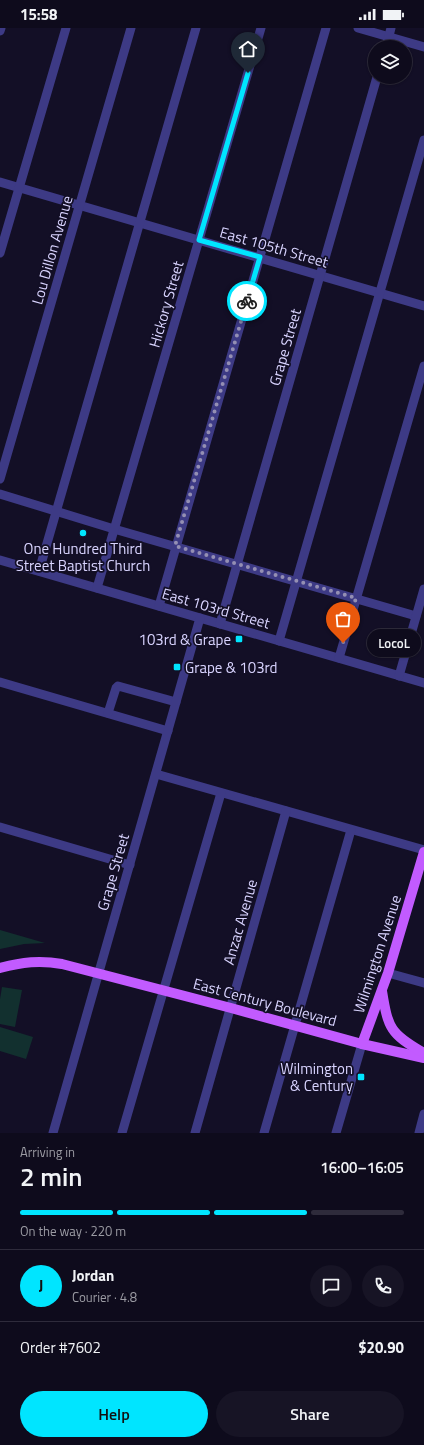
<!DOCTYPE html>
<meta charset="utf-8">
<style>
:root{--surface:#0e0b1c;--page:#171425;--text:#f1f3f6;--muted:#9b9ba3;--line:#2e2b3b;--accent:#00e5ff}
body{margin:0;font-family:"Titillium Web",sans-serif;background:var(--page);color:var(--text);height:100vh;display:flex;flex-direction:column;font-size:15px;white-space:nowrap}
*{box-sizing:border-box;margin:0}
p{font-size:13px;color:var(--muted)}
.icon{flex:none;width:22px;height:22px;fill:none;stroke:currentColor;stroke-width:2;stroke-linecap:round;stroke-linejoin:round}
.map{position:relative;height:1105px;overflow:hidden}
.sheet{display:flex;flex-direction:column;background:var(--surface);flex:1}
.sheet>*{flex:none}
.controls{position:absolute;left:368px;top:12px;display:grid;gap:8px}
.controls a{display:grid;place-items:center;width:44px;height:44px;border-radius:50%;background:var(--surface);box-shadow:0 1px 3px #0004,0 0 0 1px var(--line);font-size:20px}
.pin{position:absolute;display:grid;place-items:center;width:34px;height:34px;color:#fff;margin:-41px -17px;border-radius:50% 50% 50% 0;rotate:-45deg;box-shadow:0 0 4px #0007}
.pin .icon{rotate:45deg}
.courier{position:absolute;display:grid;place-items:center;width:40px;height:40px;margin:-20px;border:3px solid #00e5ff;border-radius:50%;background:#fff;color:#222;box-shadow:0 1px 5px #0007}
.bubble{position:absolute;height:28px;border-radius:14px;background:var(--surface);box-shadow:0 1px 3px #0004,0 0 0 1px var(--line);font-size:13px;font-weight:600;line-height:28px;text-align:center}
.summary em{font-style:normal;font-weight:600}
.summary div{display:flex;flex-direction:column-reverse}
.summary{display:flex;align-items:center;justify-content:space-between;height:68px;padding:0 20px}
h1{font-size:26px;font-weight:600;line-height:30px}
.bar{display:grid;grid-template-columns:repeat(4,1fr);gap:6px 4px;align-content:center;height:48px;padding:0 20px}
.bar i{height:5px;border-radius:3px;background:var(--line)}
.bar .current{background:var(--accent)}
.bar p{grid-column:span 4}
.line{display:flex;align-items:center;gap:10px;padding:0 20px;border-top:1px solid var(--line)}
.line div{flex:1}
.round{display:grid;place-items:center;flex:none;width:42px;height:42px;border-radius:21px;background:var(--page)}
.action{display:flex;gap:8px;margin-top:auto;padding:8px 20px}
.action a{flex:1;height:46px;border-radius:24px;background:var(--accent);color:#111;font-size:16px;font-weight:600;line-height:46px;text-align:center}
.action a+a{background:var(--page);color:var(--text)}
.status{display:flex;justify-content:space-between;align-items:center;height:28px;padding:0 20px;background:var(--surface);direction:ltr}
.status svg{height:11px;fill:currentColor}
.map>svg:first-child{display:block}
</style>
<div class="status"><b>15:58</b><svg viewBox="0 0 49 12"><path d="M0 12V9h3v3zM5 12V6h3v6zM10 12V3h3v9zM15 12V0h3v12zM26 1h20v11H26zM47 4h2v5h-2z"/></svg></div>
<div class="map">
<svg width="424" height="1105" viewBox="0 0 424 1105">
<rect width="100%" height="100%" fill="#130f26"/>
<!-- green -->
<g fill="#12302f">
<path d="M0,902l45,13 -21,1 -24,5z"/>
<path d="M2,959l20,3 -7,37 -15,-3v-25z"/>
<path d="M0,999l33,10 -7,22 -26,-8z"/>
</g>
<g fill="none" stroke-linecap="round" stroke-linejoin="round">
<!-- minor -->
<g stroke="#3d3a85" stroke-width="9">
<path d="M358,0l66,19"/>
<path d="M0,3l1,-3"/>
<path d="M386,19l5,-19"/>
<path d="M0,154l424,124"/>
<path d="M0,225l66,-225"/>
<path d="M0,451l131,-451"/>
<path d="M0,466l114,35 302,87"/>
<path d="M0,532l424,123"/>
<path d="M39,543l157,-543"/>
<path d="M97,560l164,-560"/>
<path d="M159,578l167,-578"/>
<path d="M220,596l157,-547"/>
<path d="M279,613l145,-501"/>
<path d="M339,630l85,-292"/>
<path d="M399,648l25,-87"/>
<path d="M0,654l168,49"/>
<path d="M108,685l8,-25 2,-2 58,16"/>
<path d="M156,746l268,76"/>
<path d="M0,799l130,38"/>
<path d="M388,945l36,10"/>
<path d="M53,1105l147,-515"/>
<path d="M122,1105l99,-340"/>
<path d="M195,1105l91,-322"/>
<path d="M264,1105l87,-303"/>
<path d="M336,1105l26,-89"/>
<path d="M419,1105l5,-19"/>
</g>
<!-- major -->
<g stroke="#c25bff" stroke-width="10">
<path d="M0,940c22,-6 40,-8 62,-4l169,44 131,36 62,14"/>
<path d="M382,963c6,37 8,43 42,62"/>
<path d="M362,1016l26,-71 36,-121"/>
</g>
</g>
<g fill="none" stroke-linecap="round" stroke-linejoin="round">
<!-- done -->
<path stroke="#948fb3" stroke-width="4" stroke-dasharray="0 7.2" d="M247,273l-72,245 181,52 -13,45"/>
<!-- route -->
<path stroke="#00e5ff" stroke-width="5" d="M247,273l13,-44 -61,-17 49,-167"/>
</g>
<!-- markers -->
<g fill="#00e5ff" stroke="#130f26" stroke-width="1.5">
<circle cx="83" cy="505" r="4"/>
<rect x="235" y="607" width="8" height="8" rx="2"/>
<rect x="173" y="635" width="8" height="8" rx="2"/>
<rect x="357" y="1045" width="8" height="8" rx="2"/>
</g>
<g text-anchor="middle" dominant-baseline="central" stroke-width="3.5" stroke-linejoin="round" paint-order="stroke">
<!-- street labels -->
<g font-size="15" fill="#d9d4ff" stroke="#130f26">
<text transform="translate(274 219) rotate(16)">East 105th Street</text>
<text transform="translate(52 222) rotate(-74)">Lou Dillon Avenue</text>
<text transform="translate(166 276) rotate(-74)">Hickory Street</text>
<text transform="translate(285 319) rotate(-74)">Grape Street</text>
<text transform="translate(216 580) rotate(16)">East 103rd Street</text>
<text transform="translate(113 844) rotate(-74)">Grape Street</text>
<text transform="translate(240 894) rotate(-74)">Anzac Avenue</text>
<text transform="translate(377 926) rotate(-72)">Wilmington Avenue</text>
<text transform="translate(265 974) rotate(15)">East Century Boulevard</text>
</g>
<!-- poi labels -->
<g font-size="15" fill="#d9d4ff" stroke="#130f26" text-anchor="end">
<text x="83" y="520" text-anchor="middle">One Hundred Third<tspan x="83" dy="17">Street Baptist Church</tspan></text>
<text x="231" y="611">103rd &amp; Grape</text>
<text x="185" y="639" text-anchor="start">Grape &amp; 103rd</text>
<text x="353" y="1040">Wilmington<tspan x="353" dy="17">&amp; Century</tspan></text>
</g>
</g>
</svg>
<div class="controls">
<a><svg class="icon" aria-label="layers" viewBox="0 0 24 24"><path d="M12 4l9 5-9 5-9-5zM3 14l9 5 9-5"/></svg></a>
</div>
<div class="pin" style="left:343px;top:615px;background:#ea580c"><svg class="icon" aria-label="bag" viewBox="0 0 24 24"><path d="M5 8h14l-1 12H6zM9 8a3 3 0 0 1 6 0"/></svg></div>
<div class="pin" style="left:248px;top:45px;background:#1f2937"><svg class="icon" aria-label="home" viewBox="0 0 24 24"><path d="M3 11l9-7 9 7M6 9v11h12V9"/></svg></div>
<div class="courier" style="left:247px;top:273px"><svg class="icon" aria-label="bike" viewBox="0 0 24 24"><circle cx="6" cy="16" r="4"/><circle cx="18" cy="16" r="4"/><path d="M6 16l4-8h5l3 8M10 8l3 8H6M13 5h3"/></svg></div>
<div class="bubble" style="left:367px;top:601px;width:54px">LocoL</div>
</div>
<section class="sheet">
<div class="summary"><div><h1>2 min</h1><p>Arriving in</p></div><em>16:00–16:05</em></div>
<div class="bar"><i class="current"></i><i class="current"></i><i class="current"></i><i></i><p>On the way · 220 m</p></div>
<div class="line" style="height:72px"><b class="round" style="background:var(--accent);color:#111">J</b><div><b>Jordan</b><p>Courier · 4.8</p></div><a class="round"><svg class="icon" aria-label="chat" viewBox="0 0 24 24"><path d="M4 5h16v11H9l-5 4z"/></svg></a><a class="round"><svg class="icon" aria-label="phone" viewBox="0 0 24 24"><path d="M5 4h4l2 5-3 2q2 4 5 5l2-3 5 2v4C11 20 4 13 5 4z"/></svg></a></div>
<div class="line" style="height:52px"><div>Order #7602</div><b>$20.90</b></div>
<div class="action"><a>Help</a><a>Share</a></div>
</section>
